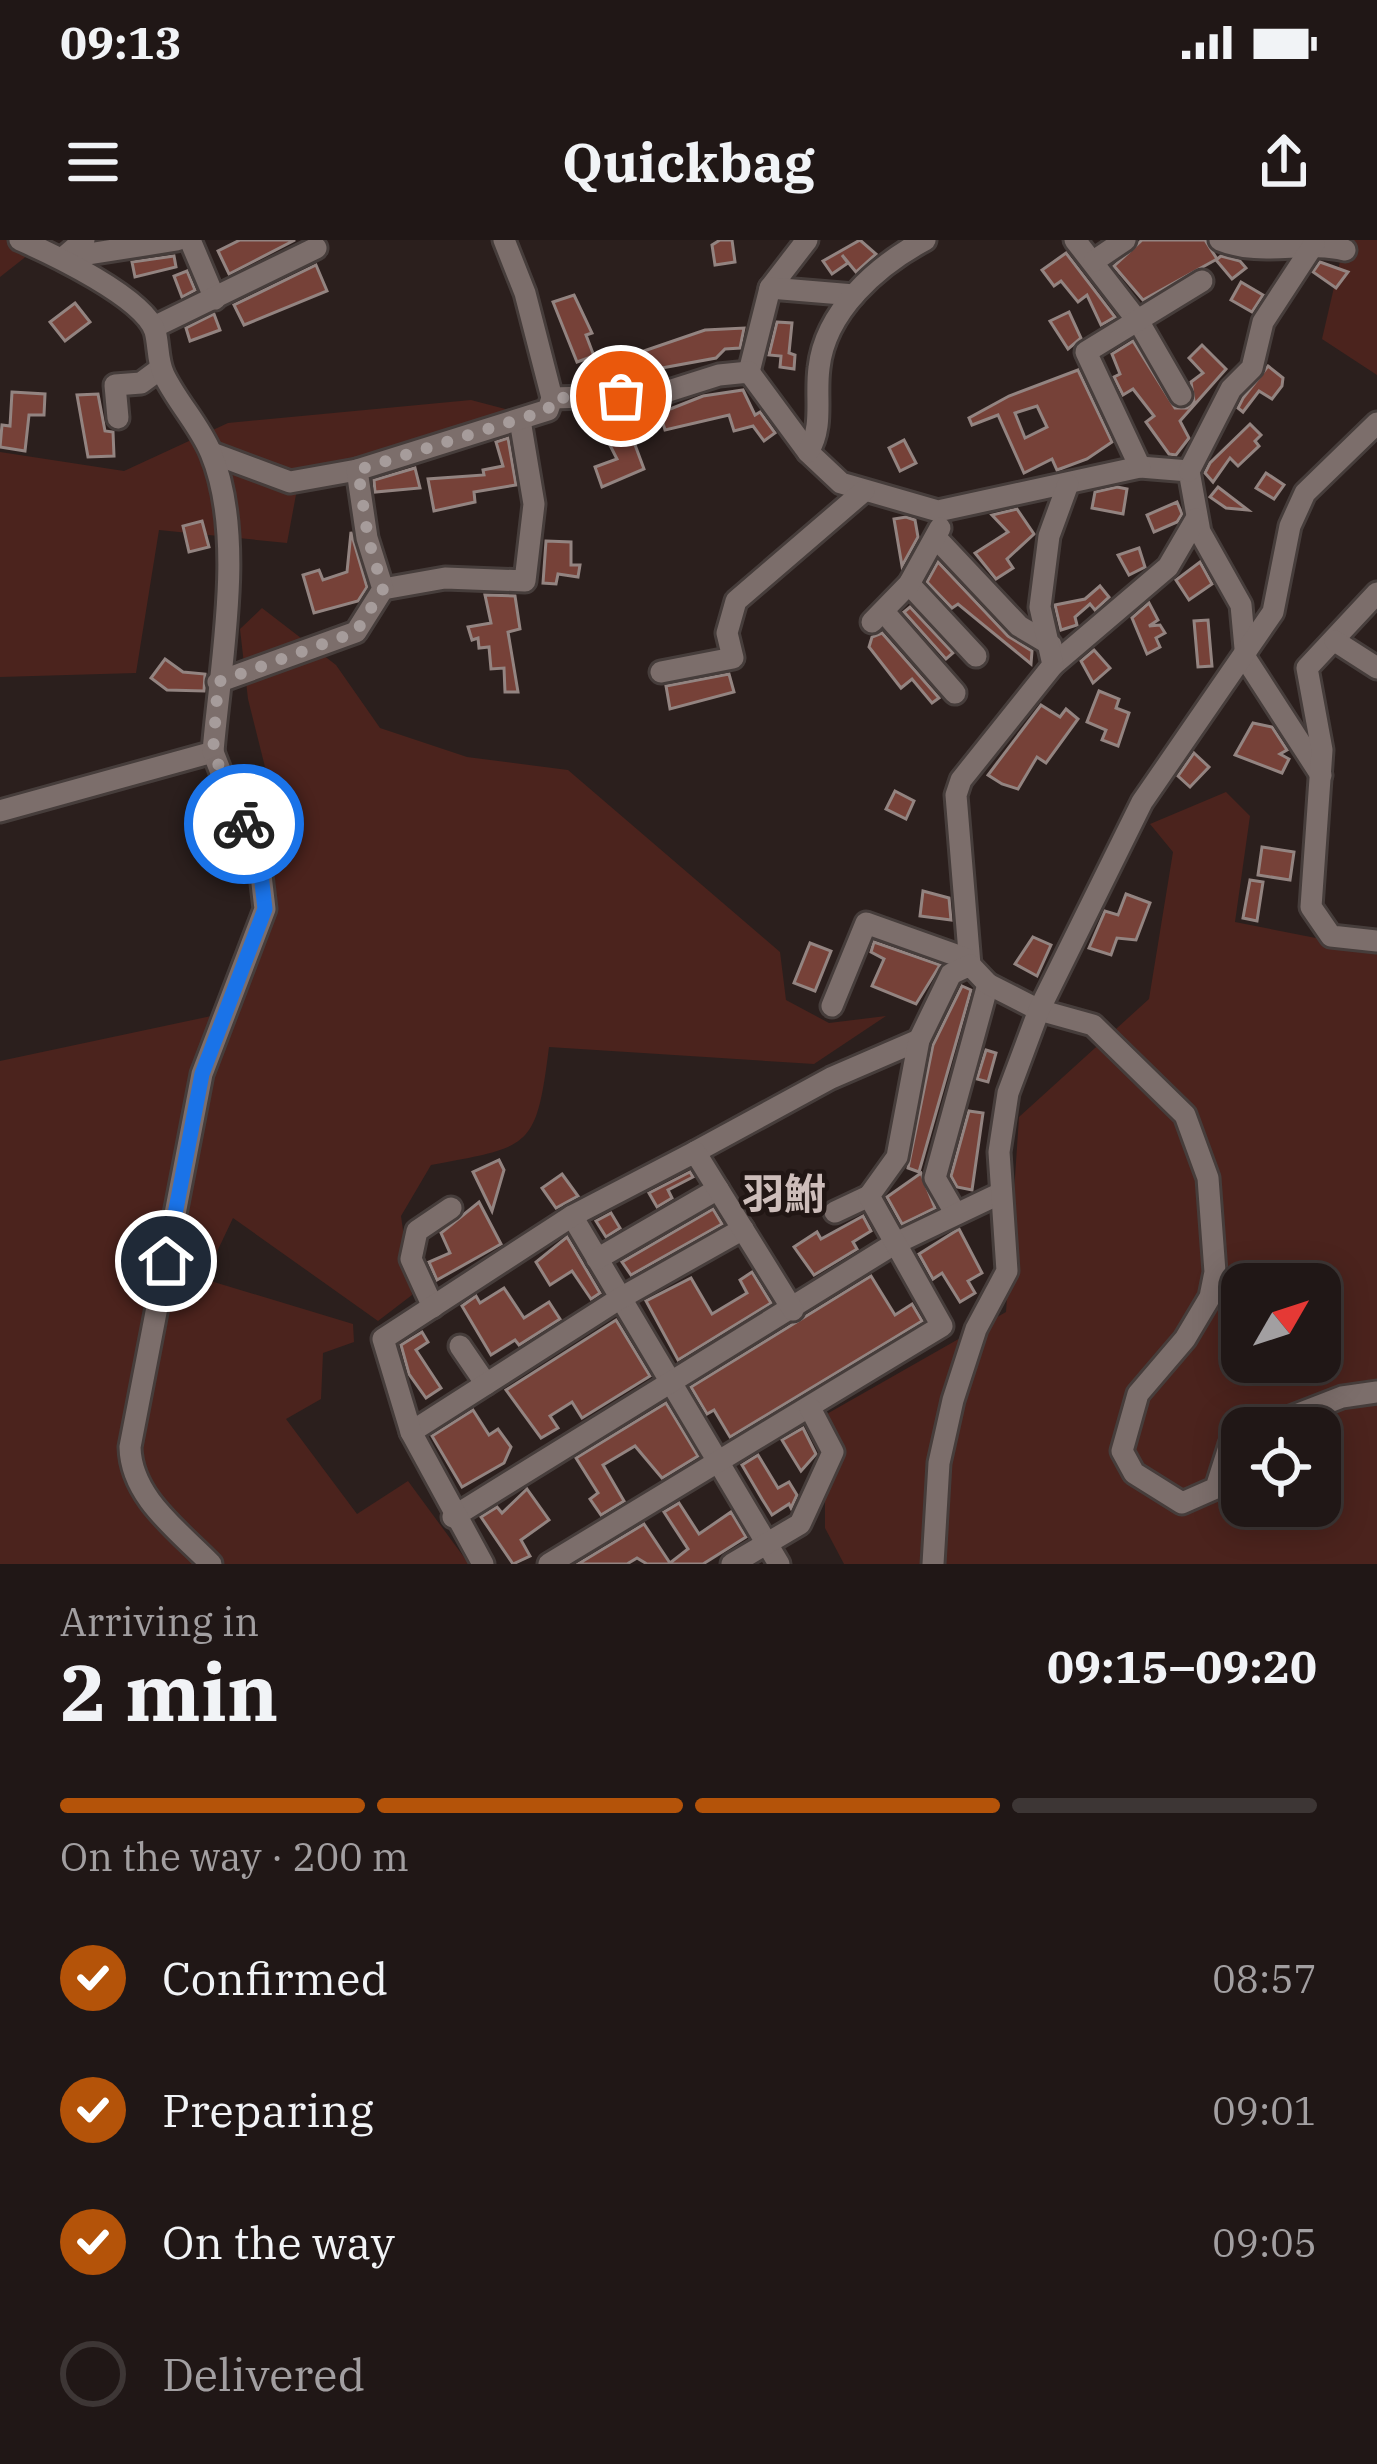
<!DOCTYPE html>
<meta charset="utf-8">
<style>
:root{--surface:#201716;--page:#28201f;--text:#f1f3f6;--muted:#a29fa1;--line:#3d3635;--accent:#b45309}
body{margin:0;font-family:"IBM Plex Serif","Noto Sans JP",serif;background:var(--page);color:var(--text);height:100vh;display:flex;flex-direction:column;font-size:45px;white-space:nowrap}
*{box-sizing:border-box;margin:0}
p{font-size:39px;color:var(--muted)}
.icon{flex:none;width:66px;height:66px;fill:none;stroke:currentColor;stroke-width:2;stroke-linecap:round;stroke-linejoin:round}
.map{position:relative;height:1324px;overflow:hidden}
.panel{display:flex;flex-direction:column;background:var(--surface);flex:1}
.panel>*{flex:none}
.needle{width:78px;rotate:51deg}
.tools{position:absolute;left:1221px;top:1023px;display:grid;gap:24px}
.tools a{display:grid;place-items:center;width:120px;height:120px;border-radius:24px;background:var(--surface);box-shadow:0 6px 30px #0003,0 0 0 3px var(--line);font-size:60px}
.pin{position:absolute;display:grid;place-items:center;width:102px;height:102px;color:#fff;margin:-51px;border:6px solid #fff;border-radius:50%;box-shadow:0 3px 12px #0007}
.courier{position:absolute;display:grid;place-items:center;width:120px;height:120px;margin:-60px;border:9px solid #1a73e8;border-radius:50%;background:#fff;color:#222;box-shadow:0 3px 15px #0007}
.head em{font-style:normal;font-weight:700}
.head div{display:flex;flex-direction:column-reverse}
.head{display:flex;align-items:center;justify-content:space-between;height:204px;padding:0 60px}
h1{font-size:78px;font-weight:700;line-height:90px}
.bar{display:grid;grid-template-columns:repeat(4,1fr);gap:18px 12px;align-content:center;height:144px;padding:0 60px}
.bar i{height:15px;border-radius:9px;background:var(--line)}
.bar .current{background:var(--accent)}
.bar p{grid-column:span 4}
ol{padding:0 60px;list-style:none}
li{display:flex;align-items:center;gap:36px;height:132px}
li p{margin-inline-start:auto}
li .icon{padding:12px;border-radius:50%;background:var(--accent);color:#fff;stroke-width:4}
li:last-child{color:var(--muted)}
li i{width:66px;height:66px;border:6px solid var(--line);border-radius:50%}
.status{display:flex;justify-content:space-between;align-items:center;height:84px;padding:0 60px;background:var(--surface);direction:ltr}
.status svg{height:33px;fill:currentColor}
header{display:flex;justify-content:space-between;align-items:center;height:156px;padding:0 60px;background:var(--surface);font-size:54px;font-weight:700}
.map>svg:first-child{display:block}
</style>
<div class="status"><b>09:13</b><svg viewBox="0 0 49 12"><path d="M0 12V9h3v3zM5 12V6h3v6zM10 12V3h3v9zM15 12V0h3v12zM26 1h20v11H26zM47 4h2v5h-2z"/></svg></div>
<header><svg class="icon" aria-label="menu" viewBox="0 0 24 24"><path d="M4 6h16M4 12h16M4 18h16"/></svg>Quickbag<svg class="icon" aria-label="share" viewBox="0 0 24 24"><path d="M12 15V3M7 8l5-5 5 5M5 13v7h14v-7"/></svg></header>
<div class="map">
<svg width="1377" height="1324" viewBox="0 0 1377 1324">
<rect width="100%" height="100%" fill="#2b1f1d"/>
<!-- green -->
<g fill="#4b231d" fill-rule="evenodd">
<path d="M0,0h47l-47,37z"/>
<path d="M1345,0h32v135l-55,-36z"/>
<path d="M471,160l38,10 -11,18 -198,45 -13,70 -128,-13 -23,143 -136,4v-225l124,19 104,-48z"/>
<path d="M262,368l74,57 44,63 87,29 101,13 212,182 6,48 43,23 57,-7 -72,48 -265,-17c-13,103 -18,99 -118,118l-30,51 11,79 -34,26 -145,-103 -29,61 149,45 1,18 -31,11 -2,46 -35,20 71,95 51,-33 61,83h-469v-503l216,-46 30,-37 23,-195 -21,-84 -8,-70z"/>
<path d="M1226,552l24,24 -15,106 142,28v614h-533l-19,-36v-113l181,-103 13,-195 130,-118 24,-147 -23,-28zM1242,1044h78v78h-78zM1242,1188h78v78h-78z"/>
</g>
<!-- building -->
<g fill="#764138" stroke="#938481" stroke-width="3" fill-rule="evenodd">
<path d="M240,0h55l-66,34 -11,-23z"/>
<path d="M720,0h12l3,22 -20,3 -3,-20z"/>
<path d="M860,0l16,14 -20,18 -14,-17 6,8 -16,11 -9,-13z"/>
<path d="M1142,0h63l12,19 -74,41 -29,-34z"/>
<path d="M1066,13l49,64 -14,8 -14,-30 -9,7 -17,-21 -7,5 -12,-16z"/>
<path d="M174,16l2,11 -41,10 -3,-15z"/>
<path d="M1221,16l19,5 6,7 -14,11 -16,-19z"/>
<path d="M1320,22l28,10 -12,16 -23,-16z"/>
<path d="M316,25l11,26 -83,34 -10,-20z"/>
<path d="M187,31l8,19 -13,7 -8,-21z"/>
<path d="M1241,42l22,13 -11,17 -21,-12z"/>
<path d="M574,55l18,38 -6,2 8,21 -17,6 -24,-60z"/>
<path d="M75,63l15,19 -25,19 -15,-19z"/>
<path d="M1069,72l12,26 -13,11 -18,-28z"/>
<path d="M214,74l6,16 -30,11 -4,-13z"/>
<path d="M777,82l15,1 -3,30 6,2 -1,14 -14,-2 1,-11 -12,-1z"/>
<path d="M744,88l-4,20 -15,1 -9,9 -76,14 -5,-18 70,-24z"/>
<path d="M1133,101l42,67h12l7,-7 -3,-19 12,-9 -14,-15 13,-13 24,24 -46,52 9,17 -13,17 -7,-1 -23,-32 8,-6 -21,-27 -10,6 -9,-18 6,-3 -8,-20z"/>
<path d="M1268,126l15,12 -1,8 -10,13 -13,-8 -16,21 -5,-4 5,-10z"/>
<path d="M1078,130l34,72 -25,17 -30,11 -5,-11 -28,14 -26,-58 -26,10 -3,-7 40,-22zM1037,166l10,21 -22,11 -10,-25z"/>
<path d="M743,150l12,25 5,-3 15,21 -11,8 -11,-15 -19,5 -5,-16 -64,15 -5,-17 43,-17z"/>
<path d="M12,152l33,2 -1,21h-15l-4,36 -25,-4 2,-22 8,1z"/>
<path d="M98,154l7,37 8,1 1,24 -26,1 -11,-62z"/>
<path d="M620,171l14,12 -6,3 16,43 -42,18 -7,-20 22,-8 -23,-45z"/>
<path d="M1250,184l11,11 -6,6 4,5 -21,20 -8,-8 -17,24 -8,-9 5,-10z"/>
<path d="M508,198l8,47 -42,7 1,10 -41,9 -6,-32 56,-4 -1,-5 20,-4 -7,-24z"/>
<path d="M904,200l12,23 -16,8 -11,-23z"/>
<path d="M415,228l5,20 -45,4 -1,-12z"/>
<path d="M1266,233l18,12 -10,14 -18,-11z"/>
<path d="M1117,247l10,2 -4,25 -31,-6 3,-16z"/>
<path d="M1218,247l30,23 -22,-2 -16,-11z"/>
<path d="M1177,262l5,12 -5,8 -23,10 -7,-17z"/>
<path d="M1017,269l17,25 -27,25 6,9 -17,11 -21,-26 33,-21 -16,-17z"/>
<path d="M906,277l9,3 3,17 -16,29 -8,-47z"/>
<path d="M202,281l7,26 -20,5 -6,-26z"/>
<path d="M351,292l16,55 -9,14 -44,12 -11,-38 16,-5 4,10 24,-8z"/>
<path d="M546,301l25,1v23h9l-2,12 -20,-3 -2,10 -13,-1z"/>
<path d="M1139,308l6,19 -16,8 -11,-20z"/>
<path d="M938,322l70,74 24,15 -1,13 -73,-60 -6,4 -25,-26z"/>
<path d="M1200,322l12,22 -23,16 -13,-20z"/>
<path d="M1100,346l9,11 -14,13 -5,-6 -15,13 2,8 -16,5 -6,-25 30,-6z"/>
<path d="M485,355l30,1 5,33 -12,3 10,60h-13l-1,-24 -13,1 -2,-22 -10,1 -1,-10 -6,2 -4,-13 23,-4z"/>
<path d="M1149,363l9,17 -9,6 11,-1 5,8 -9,5 4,9 -13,7 -15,-36z"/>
<path d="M910,367l43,46 -7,6 -42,-47z"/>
<path d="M1208,380l4,46 -14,1 -4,-46z"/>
<path d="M882,393l57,65 -7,5 -20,-24 -11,9 -32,-41 3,-10z"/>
<path d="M1094,410l16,18 -17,15 -12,-22z"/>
<path d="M165,419l18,13 22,2 -1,17 -37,-1 -16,-12z"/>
<path d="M729,434l5,18 -64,17 -4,-23z"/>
<path d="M1099,451l20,8 -3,9 13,5 -11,33 -16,-6 4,-10 -19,-8z"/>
<path d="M1041,465l19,12 6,-8 12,10 -32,44 -9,-6 -19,32 -16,-5 -14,-9z"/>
<path d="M1253,483l19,4 15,23 -7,4 9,5 -7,14 -47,-18z"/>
<path d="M1194,513l15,14 -19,20 -12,-11z"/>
<path d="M895,551l19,10 -8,18 -20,-10z"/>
<path d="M1262,607l32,5 -4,28 -32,-5z"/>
<path d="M1250,640l13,2 -6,39 -14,-3z"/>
<path d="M923,651l26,7 2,22 -31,-4z"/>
<path d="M1126,654l24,9 -14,37 -19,-2 -6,17 -22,-7 16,-37 13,4z"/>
<path d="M1033,697l18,8 -14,31 -22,-12z"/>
<path d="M874,702l66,23 -24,39 -44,-18 12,-27 -13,-7z"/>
<path d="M810,703l21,8 -16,40 -21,-8z"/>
<path d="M962,746l9,4 -52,182 -11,-4 25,-123z"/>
<path d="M986,810l10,3 -8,29 -11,-3z"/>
<path d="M969,871l14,2 -11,77 -15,-3 -6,-11z"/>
<path d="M499,920l5,10 -12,41 -19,-39z"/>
<path d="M690,932l3,5 -25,13 4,8 -15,9 -8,-14z"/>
<path d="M921,933l14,35 -33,16 -15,-27z"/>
<path d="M562,934l16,22 -22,12 -14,-20z"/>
<path d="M479,962l22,42 -64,36 -8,-18 21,-9 -9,-20z"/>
<path d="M713,969l9,15 -91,51 -9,-13z"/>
<path d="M611,973l9,15 -14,9 -10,-16z"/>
<path d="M863,976l8,15 -18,11 4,7 -43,26 -20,-28 23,-15 4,7z"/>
<path d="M959,989l23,44 -14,8 7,12 -15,9 -18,-29 -9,6 -14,-25z"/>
<path d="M567,997l33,56 -9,6 -19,-28 -22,14 -14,-23z"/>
<path d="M752,1032l19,31 -93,57 -32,-59 45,-23 21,36 35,-21 -7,-13z"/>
<path d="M871,1036l24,39 17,-11 10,17 -192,116 -16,-27 -7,4 -16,-27z"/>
<path d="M504,1048l20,30 25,-16 11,17 -41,26 -4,-5 -24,15 -29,-49 14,-10 4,7z"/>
<path d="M616,1080l34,56 -68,42 -10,-16 -22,14 8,12 -17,10 -35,-48z"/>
<path d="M422,1092l6,10 -12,8 25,38 -15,10 -17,-24 -8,-29z"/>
<path d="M666,1163l32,53 -36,22 -27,-32 -32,19 21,36 -23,14 -11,-16 8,-6 -22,-35z"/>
<path d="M473,1170l16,25 9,-6 13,18 -7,16 -42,24 -30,-51z"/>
<path d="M803,1188l13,26 -15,17 -19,-31z"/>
<path d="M758,1215l20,33 11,-6 8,13 -6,13 -2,-4 -17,11 -10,-16 -20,-34z"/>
<path d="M527,1249l22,31 -28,20 9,16 -17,8 -32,-47 16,-10 5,6z"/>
<path d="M679,1263l20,31 32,-22 15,25 -43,27h-56l-10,-6 -10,6h-49l66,-40 26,39 18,-14 -24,-37z"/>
</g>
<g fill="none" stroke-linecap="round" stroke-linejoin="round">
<!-- minor casing -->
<g stroke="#463d3b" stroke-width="27">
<g id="minor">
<path d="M84,0l-21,18 114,-18"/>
<path d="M190,0l25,59"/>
<path d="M1075,0l65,84 41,71"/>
<path d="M1220,0c40,17 86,0 125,10"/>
<path d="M1094,21l31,-21"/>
<path d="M770,48l37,-48"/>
<path d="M154,87l162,-79"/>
<path d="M749,132l21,-84 84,7"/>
<path d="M552,158l104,-3 63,-20 30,-3 59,80 33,31 97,28 202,-44 49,4 11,61 41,73 5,54 75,116"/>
<path d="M118,178l-3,-33 26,-2 19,-14"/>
<path d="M808,212c16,-26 7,-54 11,-84 6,-57 59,-103 106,-128"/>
<path d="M212,213l78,29 67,-12"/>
<path d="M1140,227l-54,-115 116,-71"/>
<path d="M1189,231l42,-82 21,-21 11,-46 51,-78"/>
<path d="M937,299l82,87 32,19"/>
<path d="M909,344l67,72"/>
<path d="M383,349l62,-11 80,3 9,-77 -14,-84"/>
<path d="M1377,353l-70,75 15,82 -11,157 20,29 46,5"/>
<path d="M884,372l71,81"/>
<path d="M872,382l37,-38 31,-56"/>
<path d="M1335,401l42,27"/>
<path d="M1053,425l115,-98 28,-48"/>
<path d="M661,432l72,-14 -6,-25 9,-32 128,-110"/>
<path d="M218,442l138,-50 27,-43 -16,-51 -10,-68 191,-60 4,-12 -27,-105 -21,-53"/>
<path d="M0,571l213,-59c7,-88 33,-215 -2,-299 -11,-27 -34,-51 -47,-78 -7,-14 -5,-30 -9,-44 -12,-34 -103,-77 -135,-91"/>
<path d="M970,725l-14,-170 5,-15 92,-115 -13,-58 9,-71 19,-52"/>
<path d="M832,766l34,-83 101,36"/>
<path d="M695,912l136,-74 88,-38"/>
<path d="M954,971l-19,-33 53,-194"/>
<path d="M835,972l34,-16"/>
<path d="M572,976l207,348"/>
<path d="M597,1019l121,-70"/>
<path d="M433,1067l-22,-48 6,-28 34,-23"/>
<path d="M460,1106l26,38"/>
<path d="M1262,1188l80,-31 35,-5"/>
<path d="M411,1192l208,-133 124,-70"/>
<path d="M453,1277l441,-273 107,-51"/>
<path d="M211,1324c-33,-34 -80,-67 -81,-117l72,-373 63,-165 -4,-34 -48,-123"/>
<path d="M483,1324l-72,-132 -28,-93 189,-123 123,-64 98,158"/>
<path d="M549,1324l393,-238 -73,-130 28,-39 22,-117 32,-66 19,-9 18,19 51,26 54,15 92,90 23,63 7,94 -5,25 -25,42 -47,55 -16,57 12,22 48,30 34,-15 14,-44 12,-6"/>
<path d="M732,1324l68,-40 33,-72 -23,-44"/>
<path d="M933,1324l6,-101 14,-63 23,-71 31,-58 -8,-119 9,-59 31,-83 103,-208 131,-190 17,-86 15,-33 72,-70"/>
</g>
</g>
<!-- minor -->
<use href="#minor" stroke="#7c6e6b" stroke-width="21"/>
</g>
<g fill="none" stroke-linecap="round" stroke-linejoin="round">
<!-- done -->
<path stroke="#a69c9b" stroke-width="12" stroke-dasharray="0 21.6" d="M244,584l-31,-72 5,-70 138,-50 27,-43 -15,-51 -10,-68 190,-60 4,-12 69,-2"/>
<!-- route -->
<path stroke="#1a73e8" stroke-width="15" d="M166,1021l36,-187 63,-165 -4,-35 -17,-50"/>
</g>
<g text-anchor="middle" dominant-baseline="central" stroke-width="9" stroke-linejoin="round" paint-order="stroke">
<!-- quarter labels -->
<g font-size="42" font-weight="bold" fill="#cdbdba" stroke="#211614">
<text x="784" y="953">羽鮒</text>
</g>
</g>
</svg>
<div class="tools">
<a><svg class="needle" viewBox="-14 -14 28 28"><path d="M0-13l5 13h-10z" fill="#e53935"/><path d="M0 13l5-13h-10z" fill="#a29fa1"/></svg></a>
<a><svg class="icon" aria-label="locate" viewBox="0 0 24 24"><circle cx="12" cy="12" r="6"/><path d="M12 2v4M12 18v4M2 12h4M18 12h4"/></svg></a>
</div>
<div class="pin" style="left:621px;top:156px;background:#ea580c"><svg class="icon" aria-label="bag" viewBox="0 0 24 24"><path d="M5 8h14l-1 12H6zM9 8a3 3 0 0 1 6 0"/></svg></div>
<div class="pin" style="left:166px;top:1021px;background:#1f2937"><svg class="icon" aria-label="home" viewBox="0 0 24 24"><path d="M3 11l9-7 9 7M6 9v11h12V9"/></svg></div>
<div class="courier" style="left:244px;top:584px"><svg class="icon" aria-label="bike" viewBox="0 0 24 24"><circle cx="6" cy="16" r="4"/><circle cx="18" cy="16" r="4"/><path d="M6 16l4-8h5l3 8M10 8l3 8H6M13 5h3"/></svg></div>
</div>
<section class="panel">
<div class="head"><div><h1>2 min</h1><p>Arriving in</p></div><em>09:15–09:20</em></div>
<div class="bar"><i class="current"></i><i class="current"></i><i class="current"></i><i></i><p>On the way · 200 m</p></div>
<ol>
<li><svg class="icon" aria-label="check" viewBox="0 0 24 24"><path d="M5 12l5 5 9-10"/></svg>Confirmed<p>08:57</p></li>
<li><svg class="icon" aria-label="check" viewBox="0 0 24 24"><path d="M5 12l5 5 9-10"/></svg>Preparing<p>09:01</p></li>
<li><svg class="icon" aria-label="check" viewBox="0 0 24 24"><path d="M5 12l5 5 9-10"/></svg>On the way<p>09:05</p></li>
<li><i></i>Delivered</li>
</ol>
</section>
